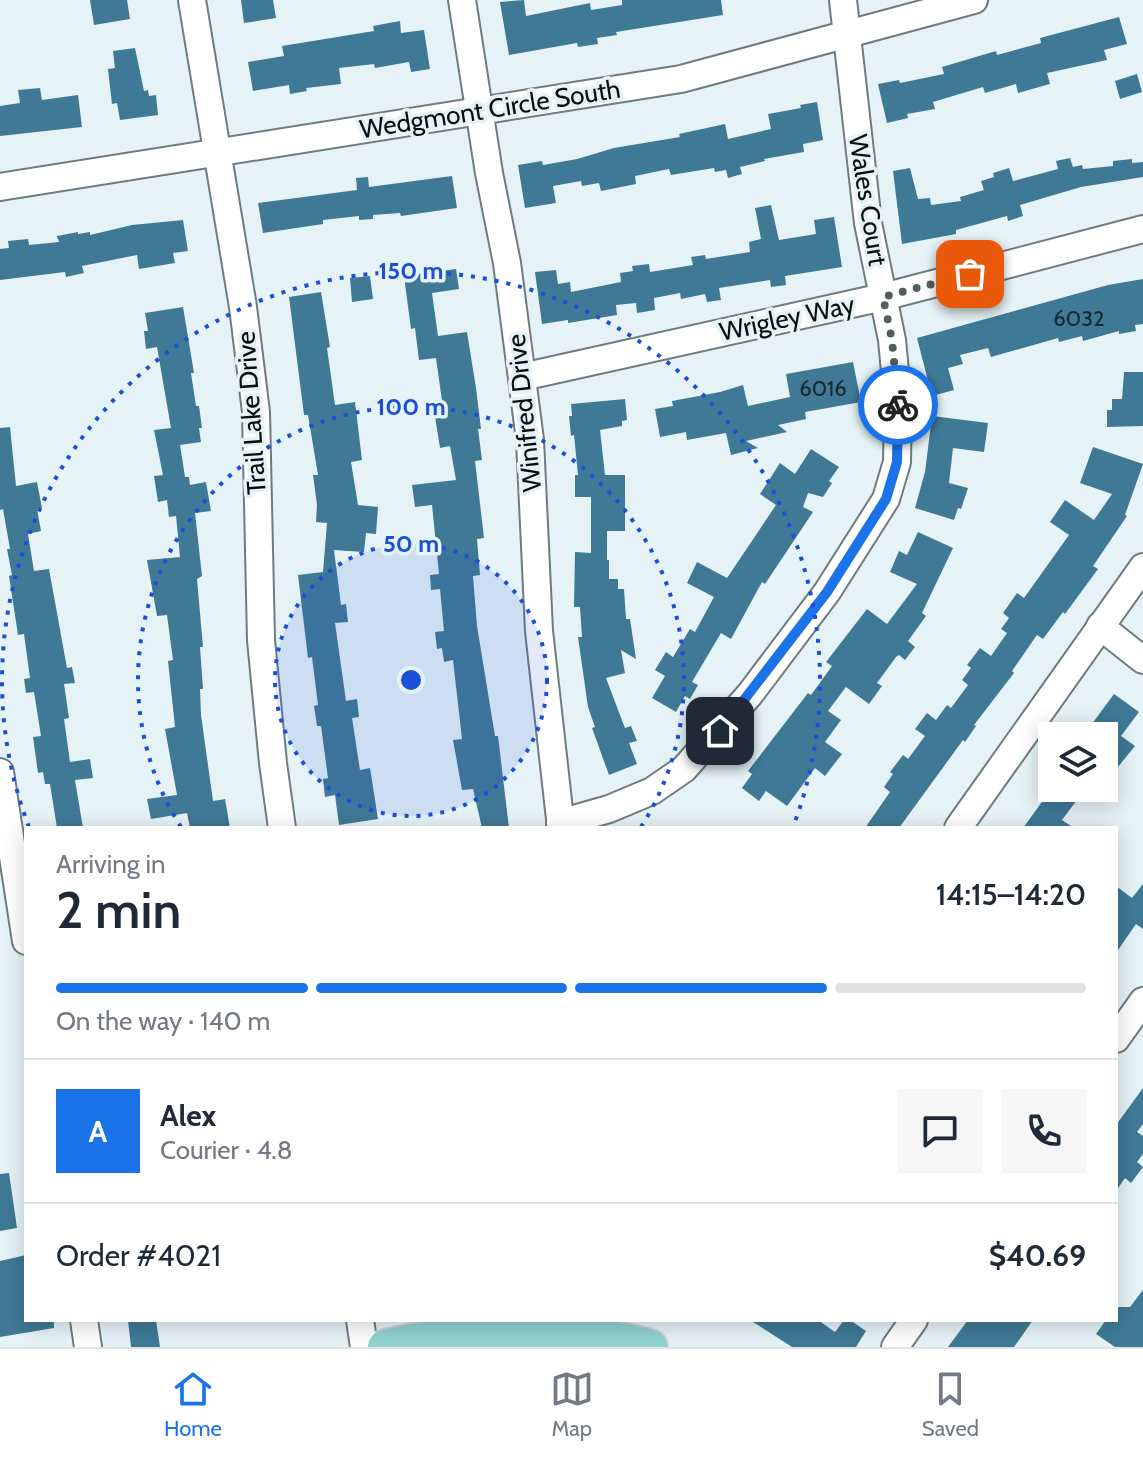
<!DOCTYPE html>
<meta charset="utf-8">
<style>
:root{--surface:#fff;--page:#f6f6f7;--text:#1f2937;--muted:#747a83;--line:#e0e1e3;--accent:#1a73e8}
body{margin:0;font-family:Cabin,sans-serif;background:var(--page);color:var(--text);height:100vh;display:flex;flex-direction:column;font-size:30px;white-space:nowrap}
*{box-sizing:border-box;margin:0}
p{font-size:26px;color:var(--muted)}
.icon{flex:none;width:44px;height:44px;fill:none;stroke:currentColor;stroke-width:2;stroke-linecap:round;stroke-linejoin:round}
.map{position:relative;flex:1;overflow:hidden}
.drawer{position:absolute;left:24px;top:826px;width:1094px;height:496px;display:flex;flex-direction:column;background:var(--surface);border-radius:0px;box-shadow:0 4px 20px #0003}
.drawer>*{flex:none}
.tools{position:absolute;left:1038px;top:722px;display:grid;gap:16px}
.tools a{display:grid;place-items:center;width:80px;height:80px;border-radius:0px;background:var(--surface);box-shadow:0 4px 20px #0003;font-size:40px}
.pin{position:absolute;display:grid;place-items:center;width:68px;height:68px;color:#fff;margin:-34px;border-radius:16px;box-shadow:0 4px 12px #0006}
.courier{position:absolute;display:grid;place-items:center;width:80px;height:80px;margin:-40px;border:6px solid #1a73e8;border-radius:50%;background:#fff;color:#222;box-shadow:0 2px 10px #0007}
.summary em{font-style:normal;font-weight:600}
.summary div{display:flex;flex-direction:column-reverse}
.summary{display:flex;align-items:center;justify-content:space-between;height:136px;padding:0 32px}
h1{font-size:52px;font-weight:600;line-height:60px}
.bar{display:grid;grid-template-columns:repeat(4,1fr);gap:12px 8px;align-content:center;height:96px;padding:0 32px}
.bar i{height:10px;border-radius:6px;background:var(--line)}
.bar .on{background:var(--accent)}
.bar p{grid-column:span 4}
.line{display:flex;align-items:center;gap:20px;padding:0 32px;border-top:2px solid var(--line)}
.line div{flex:1}
.round{display:grid;place-items:center;flex:none;width:84px;height:84px;border-radius:0px;background:var(--page)}
.tabs{display:flex;justify-content:space-around;align-items:center;height:112px;border-top:2px solid var(--line);background:var(--surface);font-size:22px;color:var(--muted)}
.tabs a{display:grid;justify-items:center;gap:4px}
.tabs .on{color:var(--accent)}
.map>svg:first-child{display:block}
</style>
<div class="map">
<svg width="1143" height="1347" viewBox="0 0 1143 1347">
<rect width="100%" height="100%" fill="#e5f3f6"/>
<!-- building -->
<g fill="#3f7996">
<path d="M90,0h37l3,19 -36,6z"/>
<path d="M241,0h32l3,18 -32,5z"/>
<path d="M524,0l2,16 64,-13 1,7 31,-5v-5h99l2,15 -107,17 1,3 -20,3 1,6 -20,3 -1,-4 -68,12 -9,-53z"/>
<path d="M1119,17l8,27 -23,6 3,10 -60,13 3,11 -32,9 -2,-9 -31,9 -2,-6 -50,15 2,7 -28,5 1,4 -21,5 -9,-39 21,-4 1,3 44,-9 -2,-7 54,-16 1,4 44,-12 -1,-5z"/>
<path d="M400,21l1,12 23,-3 6,39 -19,3 -2,-10 -34,6 -1,-4 -35,4 2,16 -35,4 1,3 -17,3 -1,-9 -36,6 -5,-29 36,-6 -2,-10 92,-15 -1,-5z"/>
<path d="M135,48l9,43 4,-1 1,6 7,-1 2,20 -38,5 -3,-17 -5,1 -4,-35 7,-1 -2,-17z"/>
<path d="M1137,74l5,18 -22,7 -5,-18z"/>
<path d="M40,88l2,12 36,-5 4,32 -82,9v-30l20,-3 -2,-13z"/>
<path d="M817,102l6,38 -20,4 1,8 -40,7 1,2 -25,6 2,7 -14,4 -2,-8 -11,2 -1,-4 -43,7 -2,-6 -34,7 1,8 -35,7 -2,-8 -17,3 -1,-5 -28,5 3,17 -31,5 -7,-43 24,-4 1,4 34,-6 37,-11 66,-11 -1,-3 46,-10 3,15 43,-10 -3,-15 33,-6 -1,-3z"/>
<path d="M1070,158l3,9 9,-2 1,4 30,-3v-5l19,-2v4l11,-1v15l-62,10 -61,18 3,11 -15,5 -1,-5 -51,14v4l-54,10 -9,-73 17,-3 8,31 12,-1 1,7 30,-4 -1,-4 24,-7 -3,-9 13,-4 -1,-4 16,-5 4,13 45,-12 -2,-8z"/>
<path d="M452,176l5,32 -56,8 -1,-3 -27,2v4l-14,1v-4l-36,4v4l-60,9 -5,-30 99,-13 -1,-12 12,-1 1,10z"/>
<path d="M771,205l8,35 37,-6 -2,-14 20,-3 8,50 -57,9 1,9 -15,2 -1,-7 -51,8 2,12 -14,2 -2,-8 -24,5 -1,-6 -26,5 1,12 -18,3 -1,-10 -20,2 1,10 -49,8v-3l-26,4 -7,-52 21,-2 2,14 12,-2 1,10 50,-10 -1,-9 13,-2 -1,-5 17,-2 1,8 43,-7 -2,-8 14,-2 1,4 44,-7 -1,-10 12,-3 -6,-31z"/>
<path d="M183,220l5,31 -15,2 2,10 -36,6 -2,-14 -55,11 2,7 -18,4 -1,-5 -65,8v-31l9,-1 -1,-7 20,-2 1,6 30,-3 -2,-6 21,-4v2l12,-2v3l42,-10z"/>
<path d="M456,269l3,20 -27,4 6,43 29,-4 9,56 5,41h-3l4,31 -7,1 9,77 -7,1 3,36 -7,1 4,50 18,110h3l11,92h-27l-9,-39 -11,1 -9,-50 9,-1 -9,-79 -9,2 -2,-14 -5,1 -2,-17 9,-1 -4,-42 -9,1 -1,-15 9,-1 -7,-69 -17,2 -3,-22 44,-5 -6,-34 -10,2 -6,-38 9,-2 -7,-50 -17,2 -4,-32 -4,1 -7,-53z"/>
<path d="M370,276l3,23 -21,3 -2,-24z"/>
<path d="M1143,279v45l-8,1 1,6 -17,3v-3l-36,10 -1,-5 -23,6 -1,-4 -67,19 -3,-9 -28,7 3,9 -15,4 6,22 -22,6 -15,-58 191,-53z"/>
<path d="M321,292l9,55 -3,1 8,57 20,-3 7,58 -11,2 7,43 20,2 -2,27 -10,-1 -2,19 -30,-2 7,55 5,-1 2,18 -13,1 11,78 11,-2 2,18 -7,1 8,52 10,-2 8,51 -39,6 -4,-30 -10,2 -2,-18 5,-1 -7,-52h-4l-3,-20 4,-1 -6,-48 -4,1 -10,-83 25,-3 4,-49 -11,-1 1,-17 -4,-30h5l-10,-60h-4l-15,-118z"/>
<path d="M183,307l11,66h-3l5,33h3l3,22h-3l2,14 -21,3 5,32h4l1,8 16,-3 5,29 -16,2 7,63 -5,3 6,68h-3l3,42h-3l1,26 12,86 12,-2 5,29h-40l-3,-15 -36,6 -4,-20 30,-4 -12,-66 10,-2 -7,-66 5,-1 -6,-45 -10,1 -10,-56 33,-3 -4,-41 -7,1 -2,-17 -9,2 -4,-26 9,-1 -9,-45 17,-2 -14,-81 -11,2 -2,-18h4l-3,-18z"/>
<path d="M853,362l8,40 -56,10 1,7 -28,6 9,7 -41,9 12,7 -27,7 -5,-22 -39,7 -1,-8 -26,5 -5,-28 18,-3 -1,-5 48,-9 23,-7 5,21 42,-9 -4,-23z"/>
<path d="M1124,372h19v54l-36,1v-17h5v-11h10z"/>
<path d="M625,399l2,21 -5,1v5l-22,4 5,45h20v56h-18v29h2v19h9v10h6l2,30h4l6,40 -15,-9 4,23 -19,5 17,45 2,5 6,-2 6,15 -8,2 8,21 -28,11 -17,-47 3,-1 -7,-20 -10,-70h4l-2,-30h-6l1,-55 16,1v-56h-16v-22h3l-4,-40 -3,1 -2,-20h3l-1,-12z"/>
<path d="M932,416l56,7 -4,29 -31,-4 -4,35 19,5 -7,21 -3,-1 -4,12 -39,-12 10,-36z"/>
<path d="M10,427l6,59 21,-4 5,26 -5,1 4,22 -13,3 6,37 15,-2 18,99 5,-1 3,16 -11,1 5,34 -5,1 6,43 20,-3 3,19 -18,2 8,48h-26l-7,-44h-5l-2,-12 -5,1 -5,-36 8,-1 -7,-44 -8,1 -2,-14 6,-1 -6,-44 -6,1 -9,-59 3,-1 -5,-26h3l-7,-40 -3,1v-82z"/>
<path d="M1093,447l50,17 -18,51 2,1 -34,50 5,3 -33,45 -2,-2 -20,27 -6,-4 -25,36 2,2 -40,52 2,1 -11,16 -2,-2 -64,88h-34l25,-36 -6,-5 9,-13 -3,-2 13,-17 5,4 17,-23 -10,-7 12,-16 9,7 11,-15 4,3 17,-23 -6,-5 9,-12 -4,-3 13,-17 11,8 16,-23 -6,-4 8,-11 -6,-5 14,-20 7,5 45,-63 -19,-13 15,-22 29,20 18,-26 -32,-11z"/>
<path d="M811,449l28,18 -10,14 3,2 -9,14 -15,-4 -5,14 10,5 -48,72 -3,-2 -31,57 -10,-6 -29,49 6,3 -8,14 -5,-3 -9,16 -24,-14 13,-22 -10,-6 11,-18 7,5 17,-28 5,3 19,-35 -27,-14 10,-21 30,16 49,-73 -16,-11 20,-31 15,11z"/>
<path d="M918,532l35,16 -31,65 4,3 -18,25 7,6 -10,13 -6,-5 -3,2 -19,26 5,3 -13,18 -23,-17 -18,24 13,9 -16,22 17,12 -17,22 -10,-8 -28,38 -21,-15 -7,10 -17,-13 10,-14 -4,-3 60,-78 3,2 21,-29 -6,-4 41,-53 20,15 30,-40 -27,-12 9,-21 8,4z"/>
<path d="M1114,694l25,18 -18,24 14,10 -31,38v-48h-21z"/>
<path d="M1052,788h34l-24,32 12,8h-51z"/>
<path d="M1143,884v45l-7,-5 -20,29v-67l16,12z"/>
<path d="M1143,1088v36l-6,8 6,4v18l-6,8 6,5 -12,16 -6,-5 -9,13v-66z"/>
<path d="M9,1173l8,55 -17,3v-57z"/>
<path d="M26,1255v65h28v8l-54,9v-76z"/>
<path d="M1143,1290v57h-28l-19,-13 10,-14h10v-13h14z"/>
<path d="M128,1320h28l4,27h-29z"/>
<path d="M750,1320h68l17,12 9,-12h6l16,11 -10,16h-64z"/>
<path d="M968,1320h65l-19,27h-66z"/>
</g>
<g fill="none" stroke-linecap="round" stroke-linejoin="round">
<!-- minor casing -->
<g stroke="#6f7c7f" stroke-width="30">
<g id="minor">
<path d="M192,0l51,307 13,105 5,228 12,123 9,65"/>
<path d="M462,0l27,173 18,90 23,177 9,191 22,197"/>
<path d="M0,187l681,-108 293,-79"/>
<path d="M522,377l361,-80 260,-68"/>
<path d="M1100,626l43,34"/>
<path d="M0,772l26,169"/>
<path d="M560,823l49,-14 43,-18 32,-22 66,-75 77,-102 59,-93 11,-37 1,-59 -6,-63 -24,-117 -25,-223"/>
<path d="M958,828l185,-261"/>
<path d="M1116,1039l27,-38"/>
<path d="M84,1320l4,27"/>
<path d="M360,1320l4,27"/>
<path d="M895,1347l19,-27"/>
</g>
</g>
<!-- major casing -->
<g stroke="#cecfcf" stroke-width="38">
<path id="major" d="M385,1347c80,-19 186,-22 265,0"/>
</g>
<!-- minor -->
<use href="#minor" stroke="#fff" stroke-width="26"/>
<!-- major -->
<use href="#major" stroke="#90d2d1" stroke-width="34"/>
</g>
<g fill="none" stroke-linecap="round" stroke-linejoin="round">
<!-- done -->
<path stroke="#555e5f" stroke-width="8" stroke-dasharray="0 14.4" d="M898,405l-6,-65 -9,-43 87,-23"/>
<!-- route -->
<path stroke="#1a73e8" stroke-width="10" d="M720,731l107,-139 59,-93 11,-37 1,-57"/>
</g>
<!-- distance rings -->
<circle cx="411" cy="680" r="136" fill="#1d4ed8" fill-opacity=".12"/>
<g fill="none" stroke="#1d4ed8" stroke-width="4" stroke-dasharray="4 8">
<circle cx="411" cy="680" r="136"/>
<path d="M181 827A273 273 0 1 1 641 827"/>
<path d="M29 827A409 409 0 1 1 793 827"/>
</g>
<g text-anchor="middle" dominant-baseline="central" stroke-width="7" stroke-linejoin="round" paint-order="stroke">
<!-- number labels -->
<g font-size="22" fill="#162830">
<text x="1079" y="318">6032</text>
<text x="823" y="388">6016</text>
</g>
<!-- street labels -->
<g font-size="26" fill="#080d0e" stroke="#e5f3f6">
<text transform="translate(490 109) rotate(-9)">Wedgmont Circle South</text>
<text transform="translate(868 200) rotate(81)">Wales Court</text>
<text transform="translate(787 318) rotate(-12)">Wrigley Way</text>
<text transform="translate(251 413) rotate(-94)">Trail Lake Drive</text>
<text transform="translate(524 413) rotate(-96)">Winifred Drive</text>
</g>
</g>
<circle cx="411" cy="680" r="12" fill="#1d4ed8" stroke="#e5f3f6" stroke-width="4"/>
<g font-size="24" text-anchor="middle" font-weight="bold" fill="#1d4ed8" stroke="#e5f3f6" stroke-width="7" stroke-linejoin="round" paint-order="stroke">
<text x="411" y="279">150 m</text>
<text x="411" y="415">100 m</text>
<text x="411" y="552">50 m</text>
</g>
</svg>
<div class="tools">
<a><svg class="icon" aria-label="layers" viewBox="0 0 24 24"><path d="M12 4l9 5-9 5-9-5zM3 14l9 5 9-5"/></svg></a>
</div>
<div class="pin" style="left:970px;top:274px;background:#ea580c"><svg class="icon" aria-label="bag" viewBox="0 0 24 24"><path d="M5 8h14l-1 12H6zM9 8a3 3 0 0 1 6 0"/></svg></div>
<div class="pin" style="left:720px;top:731px;background:#1f2937"><svg class="icon" aria-label="home" viewBox="0 0 24 24"><path d="M3 11l9-7 9 7M6 9v11h12V9"/></svg></div>
<div class="courier" style="left:898px;top:405px"><svg class="icon" aria-label="bike" viewBox="0 0 24 24"><circle cx="6" cy="16" r="4"/><circle cx="18" cy="16" r="4"/><path d="M6 16l4-8h5l3 8M10 8l3 8H6M13 5h3"/></svg></div>
<section class="drawer">
<div class="summary"><div><h1>2 min</h1><p>Arriving in</p></div><em>14:15–14:20</em></div>
<div class="bar"><i class="on"></i><i class="on"></i><i class="on"></i><i></i><p>On the way · 140 m</p></div>
<div class="line" style="height:144px"><b class="round" style="background:var(--accent);color:#fff">A</b><div><b>Alex</b><p>Courier · 4.8</p></div><a class="round"><svg class="icon" aria-label="chat" viewBox="0 0 24 24"><path d="M4 5h16v11H9l-5 4z"/></svg></a><a class="round"><svg class="icon" aria-label="phone" viewBox="0 0 24 24"><path d="M5 4h4l2 5-3 2q2 4 5 5l2-3 5 2v4C11 20 4 13 5 4z"/></svg></a></div>
<div class="line" style="height:104px"><div>Order #4021</div><b>$40.69</b></div>
</section>
</div>
<nav class="tabs">
<a class="on"><svg class="icon" aria-label="home" viewBox="0 0 24 24"><path d="M3 11l9-7 9 7M6 9v11h12V9"/></svg>Home</a>
<a><svg class="icon" aria-label="map" viewBox="0 0 24 24"><path d="M3 6l6-2 6 2 6-2v14l-6 2-6-2-6 2zM9 4v14M15 6v14"/></svg>Map</a>
<a><svg class="icon" aria-label="saved" viewBox="0 0 24 24"><path d="M7 4h10v16l-5-4-5 4z"/></svg>Saved</a>
</nav>
